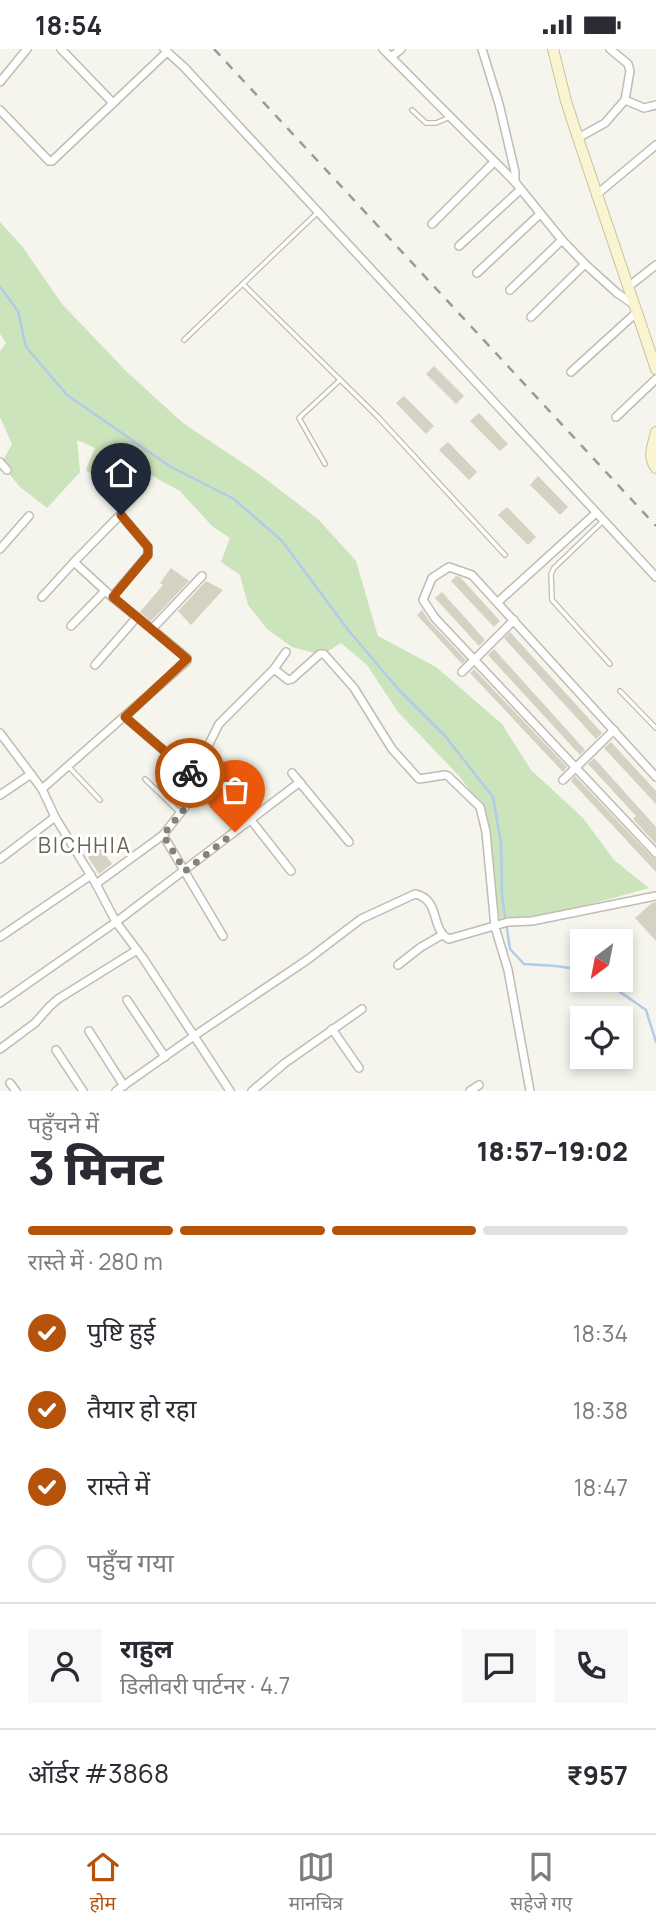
<!DOCTYPE html>
<html lang="hi">
<meta charset="utf-8">
<style>
:root{--surface:#fff;--page:#f7f7f7;--text:#2b2b33;--muted:#7c7c81;--line:#e1e1e2;--accent:#b45309}
body{margin:0;font-family:Manrope,"Noto Sans Devanagari",sans-serif;background:var(--page);color:var(--text);height:100vh;display:flex;flex-direction:column;font-size:26px;white-space:nowrap}
*{box-sizing:border-box;margin:0}
p{font-size:23px;color:var(--muted)}
.icon{flex:none;width:38px;height:38px;fill:none;stroke:currentColor;stroke-width:2;stroke-linecap:round;stroke-linejoin:round}
.map{position:relative;height:1042px;overflow:hidden}
.sheet{display:flex;flex-direction:column;background:var(--surface);flex:1}
.sheet>*{flex:none}
.needle{width:46px;rotate:212deg}
.tools{position:absolute;left:570px;top:880px;display:grid;gap:14px}
.tools a{display:grid;place-items:center;width:63px;height:63px;border-radius:0px;background:var(--surface);box-shadow:0 4px 10px #0003;font-size:35px}
.pin{position:absolute;display:grid;place-items:center;width:60px;height:60px;color:#fff;margin:-72px -30px;border-radius:50% 50% 50% 0;rotate:-45deg;box-shadow:0 0 7px #0007}
.pin .icon{rotate:45deg}
.courier{position:absolute;display:grid;place-items:center;width:70px;height:70px;margin:-35px;border:5px solid #b45309;border-radius:50%;background:#fff;color:#222;box-shadow:0 2px 9px #0007}
.headline em{font-style:normal;font-weight:800}
.headline div{display:flex;flex-direction:column-reverse}
.headline{display:flex;align-items:center;justify-content:space-between;height:119px;padding:0 28px}
h1{font-size:46px;font-weight:800;line-height:52px}
.bar{display:grid;grid-template-columns:repeat(4,1fr);gap:10px 7px;align-content:center;height:84px;padding:0 28px}
.bar i{height:9px;border-radius:5px;background:var(--line)}
.bar .current{background:var(--accent)}
.bar p{grid-column:span 4}
.line{display:flex;align-items:center;gap:18px;padding:0 28px;border-top:2px solid var(--line)}
.line div{flex:1}
.round{display:grid;place-items:center;flex:none;width:74px;height:74px;border-radius:0px;background:var(--page)}
ol{padding:0 28px;list-style:none}
li{display:flex;align-items:center;gap:21px;height:77px}
li p{margin-inline-start:auto}
li .icon{padding:7px;border-radius:50%;background:var(--accent);color:#fff;stroke-width:4}
li:last-child{color:var(--muted)}
li i{width:38px;height:38px;border:4px solid var(--line);border-radius:50%}
.status{display:flex;justify-content:space-between;align-items:center;height:49px;padding:0 35px;background:var(--surface);direction:ltr}
.status svg{height:19px;fill:currentColor}
.dock{display:flex;justify-content:space-around;align-items:center;height:98px;border-top:2px solid var(--line);background:var(--surface);font-size:19px;color:var(--muted)}
.dock a{display:grid;justify-items:center;gap:4px}
.dock .current{color:var(--accent)}
.map>svg:first-child{display:block}
</style>
<div class="status"><b>18:54</b><svg viewBox="0 0 49 12"><path d="M0 12V9h3v3zM5 12V6h3v6zM10 12V3h3v9zM15 12V0h3v12zM26 1h20v11H26zM47 4h2v5h-2z"/></svg></div>
<div class="map">
<svg width="656" height="1042" viewBox="0 0 656 1042">
<rect width="100%" height="100%" fill="#f5f4ed"/>
<!-- green -->
<path fill="#cce4bb" d="M0,173l22,24 40,58 65,68 56,51 72,48 63,48 38,42 22,75 58,31 66,57 29,46 52,48 31,42 35,28c-50,14 -98,28 -149,33l-8,-49 -5,-59 -27,-36 -62,-65 -31,-47 -26,-22 -19,12 -30,-8 -25,-18 -19,-24 -8,-30 -19,-13 9,-24 -18,-12 -32,-35 -33,-18 -24,28 -37,-31 9,-22 -18,-8 3,32 -33,36 -27,-21 -19,-23 11,-20 -12,-27v-66l6,-8 -6,-9z"/>
<g fill="none" stroke-linecap="round" stroke-linejoin="round">
<!-- stream -->
<g stroke="#b1cbea" stroke-width="2.5">
<path d="M0,238l18,24 8,36 41,48 104,72 63,32 48,42 67,90 50,59 46,46 48,61 8,46 1,53 8,53 14,15 32,2 27,4"/>
<path d="M603,931l43,30 10,32"/>
</g>
</g>
<!-- building -->
<g fill="#d5d1c3">
<path d="M434,317l30,30 -8,8 -30,-30z"/>
<path d="M404,347l30,30 -8,8 -30,-31z"/>
<path d="M479,364l29,31 -8,7 -30,-30z"/>
<path d="M448,393l29,30 -8,8 -30,-30z"/>
<path d="M538,427l30,31 -8,8 -30,-30z"/>
<path d="M507,458l29,30 -8,8 -30,-30z"/>
<path d="M171,519l18,13 -38,40 -11,-9 23,-27 -3,-2z"/>
<path d="M456,527l4,1 40,44 -6,6 -43,-46z"/>
<path d="M206,532l17,9 -32,35 -13,-14z"/>
<path d="M442,543l43,48 -6,6 -44,-48z"/>
<path d="M422,561l8,12 36,38 -4,4 -45,-49z"/>
<path d="M510,583l92,101 -6,6 -92,-101z"/>
<path d="M494,600l91,101 -5,5 -92,-100z"/>
<path d="M474,620l93,98 -4,5 -93,-99z"/>
<path d="M611,693l45,49v13l-52,-56z"/>
<path d="M594,709l62,69v17l-23,-25 3,-3 -48,-52z"/>
<path d="M575,727l77,81 4,2v13l-85,-91z"/>
<path d="M101,800l11,15 -13,10 -11,-17z"/>
<path d="M656,853v39l-21,-23 17,-15z"/>
</g>
<g fill="none" stroke-linecap="round" stroke-linejoin="round">
<!-- lane casing -->
<g stroke="#c0bcb0" stroke-width="6">
<g id="lane">
<path d="M412,61l14,13h10l14,-6"/>
<path d="M243,235l135,133 127,138"/>
<path d="M184,291l134,-128"/>
<path d="M325,415l-26,-46 41,-38"/>
<path d="M603,472l-49,47 -3,6 1,26 58,64"/>
<path d="M620,642l36,37"/>
<path d="M68,717l32,34"/>
<path d="M145,730l34,33"/>
</g>
</g>
<!-- street casing -->
<g stroke="#c0bcb0" stroke-width="10">
<g id="street">
<path d="M61,0l52,54"/>
<path d="M164,0l20,18 472,510"/>
<path d="M383,0l132,133 47,58 23,24 32,29 16,11"/>
<path d="M482,0l17,55 16,68v10"/>
<path d="M391,8l10,-8"/>
<path d="M0,33l27,-33"/>
<path d="M625,51l19,8 12,-3"/>
<path d="M0,61l49,51h3l115,-109"/>
<path d="M578,89l27,-15 20,-23 5,-29 -2,-7 -18,-15"/>
<path d="M596,146l60,-50"/>
<path d="M432,175l62,-62"/>
<path d="M459,197l61,-56"/>
<path d="M477,224l63,-59"/>
<path d="M628,238l28,-22"/>
<path d="M510,241l52,-50"/>
<path d="M531,268l54,-53"/>
<path d="M571,323l66,-60"/>
<path d="M616,368l40,-38"/>
<path d="M0,413l7,8"/>
<path d="M0,500l29,-33"/>
<path d="M74,513l46,-47h1l27,32v8l-36,42"/>
<path d="M42,548l32,-35 38,35 40,32"/>
<path d="M498,553l98,-89"/>
<path d="M71,577l34,-35"/>
<path d="M95,616l42,-48"/>
<path d="M274,620l14,11 4,-1 28,-25h4l30,34 38,61 27,30 26,-4 3,1 32,31 6,25 9,95 13,43 22,121"/>
<path d="M462,623l52,-52"/>
<path d="M125,668l78,67 -40,51 60,101"/>
<path d="M0,684l42,56 13,28 41,67 20,38 27,36 87,133"/>
<path d="M292,724l57,69"/>
<path d="M193,727l26,-52 55,-55 12,-17"/>
<path d="M656,728l-184,-202 -23,-8 -17,11 -9,22 12,18 221,235"/>
<path d="M563,731l51,-50"/>
<path d="M42,740l145,-128v-3l-35,-29 50,-53"/>
<path d="M0,746l31,-21"/>
<path d="M251,771l40,51"/>
<path d="M0,810l55,-42"/>
<path d="M96,835l67,-49"/>
<path d="M0,888l91,-62"/>
<path d="M398,916l23,-18 21,-12"/>
<path d="M127,951l38,57"/>
<path d="M0,954l116,-81 184,-140"/>
<path d="M332,980l27,39"/>
<path d="M89,982l35,55"/>
<path d="M0,1000l35,-26 14,-16 9,-8 79,-49"/>
<path d="M56,1001l27,41"/>
<path d="M10,1034l6,8"/>
<path d="M116,1042l78,-55 113,-76 54,-41 54,-25c26,5 15,36 34,45l59,-17 24,-1 124,-25"/>
<path d="M252,1042l33,-28 77,-54"/>
<path d="M470,1042l9,-6"/>
</g>
</g>
<!-- secondary casing -->
<g stroke="#c9c49e" stroke-width="12">
<g id="secondary">
<path d="M553,0l13,52 12,37 78,231"/>
<path d="M656,383c-3,13 -9,25 0,36"/>
</g>
</g>
<!-- lane -->
<use href="#lane" stroke="#fff" stroke-width="3.5"/>
<!-- street -->
<use href="#street" stroke="#fff" stroke-width="7"/>
<!-- secondary -->
<use href="#secondary" stroke="#f9f5d2" stroke-width="10"/>
<!-- rail -->
<path stroke="#9a9a9a" stroke-width="2.5" stroke-dasharray="9 9" stroke-linecap="butt" d="M214,0l442,477"/>
</g>
<g fill="none" stroke-linecap="round" stroke-linejoin="round">
<!-- done -->
<path stroke="#858279" stroke-width="7" stroke-dasharray="0 12.6" d="M190,724l12,10 1,3 -40,49 22,36 50,-39"/>
<!-- route -->
<path stroke="#b45309" stroke-width="9" d="M121,466l27,32v8l-35,42 74,62 -62,58 65,56"/>
</g>
<g text-anchor="middle" dominant-baseline="central" stroke-width="6" stroke-linejoin="round" paint-order="stroke">
<!-- quarter labels -->
<g font-size="21" letter-spacing="2" fill="#6b6553" stroke="#fff">
<text x="85" y="796">BICHHIA</text>
</g>
</g>
</svg>
<div class="tools">
<a><svg class="needle" viewBox="-14 -14 28 28"><path d="M0-13l5 13h-10z" fill="#e53935"/><path d="M0 13l5-13h-10z" fill="#7c7c81"/></svg></a>
<a><svg class="icon" aria-label="locate" viewBox="0 0 24 24"><circle cx="12" cy="12" r="6"/><path d="M12 2v4M12 18v4M2 12h4M18 12h4"/></svg></a>
</div>
<div class="pin" style="left:235px;top:783px;background:#ea580c"><svg class="icon" aria-label="bag" viewBox="0 0 24 24"><path d="M5 8h14l-1 12H6zM9 8a3 3 0 0 1 6 0"/></svg></div>
<div class="pin" style="left:121px;top:466px;background:#1f2937"><svg class="icon" aria-label="home" viewBox="0 0 24 24"><path d="M3 11l9-7 9 7M6 9v11h12V9"/></svg></div>
<div class="courier" style="left:190px;top:724px"><svg class="icon" aria-label="bike" viewBox="0 0 24 24"><circle cx="6" cy="16" r="4"/><circle cx="18" cy="16" r="4"/><path d="M6 16l4-8h5l3 8M10 8l3 8H6M13 5h3"/></svg></div>
</div>
<section class="sheet">
<div class="headline"><div><h1>3 मिनट</h1><p>पहुँचने में</p></div><em>18:57–19:02</em></div>
<div class="bar"><i class="current"></i><i class="current"></i><i class="current"></i><i></i><p>रास्ते में · 280 m</p></div>
<ol>
<li><svg class="icon" aria-label="check" viewBox="0 0 24 24"><path d="M5 12l5 5 9-10"/></svg>पुष्टि हुई<p>18:34</p></li>
<li><svg class="icon" aria-label="check" viewBox="0 0 24 24"><path d="M5 12l5 5 9-10"/></svg>तैयार हो रहा<p>18:38</p></li>
<li><svg class="icon" aria-label="check" viewBox="0 0 24 24"><path d="M5 12l5 5 9-10"/></svg>रास्ते में<p>18:47</p></li>
<li><i></i>पहुँच गया</li>
</ol>
<div class="line" style="height:126px"><a class="round"><svg class="icon" aria-label="person" viewBox="0 0 24 24"><circle cx="12" cy="8" r="4"/><path d="M4 21q1-7 8-7t8 7"/></svg></a><div><b>राहुल</b><p>डिलीवरी पार्टनर · 4.7</p></div><a class="round"><svg class="icon" aria-label="chat" viewBox="0 0 24 24"><path d="M4 5h16v11H9l-5 4z"/></svg></a><a class="round"><svg class="icon" aria-label="phone" viewBox="0 0 24 24"><path d="M5 4h4l2 5-3 2q2 4 5 5l2-3 5 2v4C11 20 4 13 5 4z"/></svg></a></div>
<div class="line" style="height:91px"><div>ऑर्डर #3868</div><b>₹957</b></div>
</section>
<nav class="dock">
<a class="current"><svg class="icon" aria-label="home" viewBox="0 0 24 24"><path d="M3 11l9-7 9 7M6 9v11h12V9"/></svg>होम</a>
<a><svg class="icon" aria-label="map" viewBox="0 0 24 24"><path d="M3 6l6-2 6 2 6-2v14l-6 2-6-2-6 2zM9 4v14M15 6v14"/></svg>मानचित्र</a>
<a><svg class="icon" aria-label="saved" viewBox="0 0 24 24"><path d="M7 4h10v16l-5-4-5 4z"/></svg>सहेजे गए</a>
</nav>
